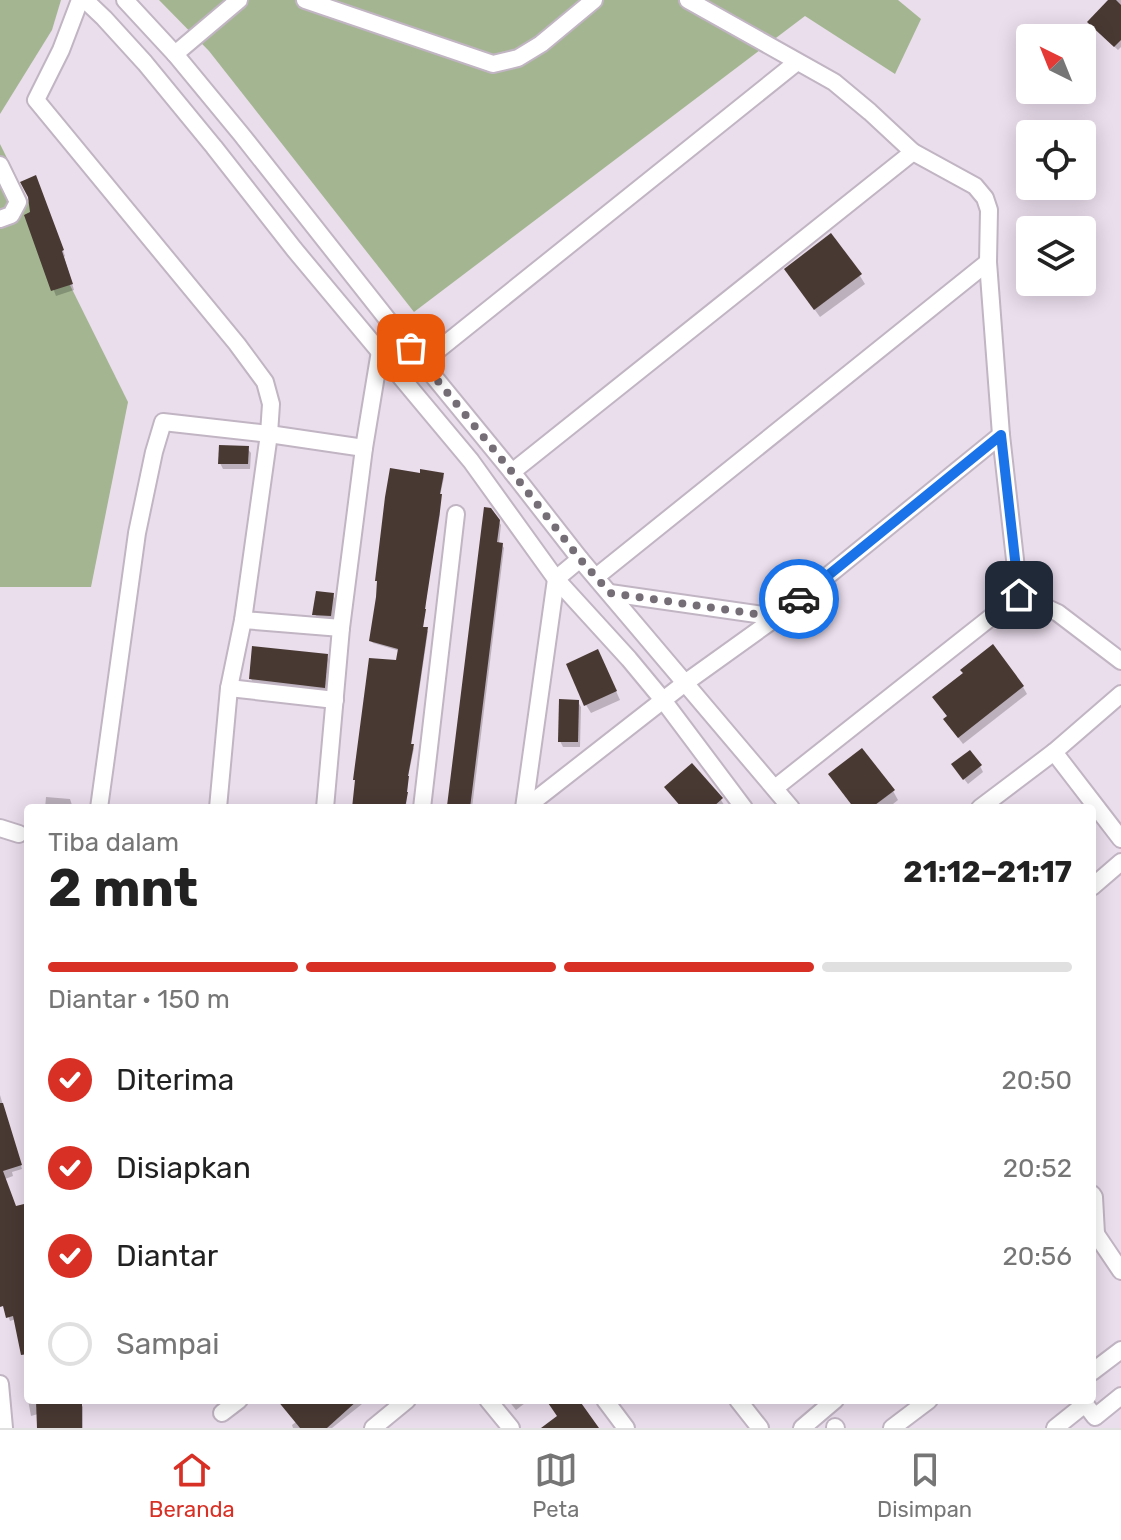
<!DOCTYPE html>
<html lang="id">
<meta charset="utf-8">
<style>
:root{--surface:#fff;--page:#f6f6f6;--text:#222;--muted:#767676;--line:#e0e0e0;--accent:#d93025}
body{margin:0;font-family:Rubik,sans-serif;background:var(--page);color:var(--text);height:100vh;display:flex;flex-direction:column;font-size:30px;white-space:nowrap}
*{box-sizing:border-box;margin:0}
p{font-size:26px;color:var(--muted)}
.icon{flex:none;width:44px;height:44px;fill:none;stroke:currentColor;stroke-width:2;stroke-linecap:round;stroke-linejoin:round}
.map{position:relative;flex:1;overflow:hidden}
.drawer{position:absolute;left:24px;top:804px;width:1072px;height:600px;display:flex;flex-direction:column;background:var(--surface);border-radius:8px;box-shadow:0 4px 20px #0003}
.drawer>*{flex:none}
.needle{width:52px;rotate:317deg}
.buttons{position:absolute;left:1016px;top:24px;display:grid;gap:16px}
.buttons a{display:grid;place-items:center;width:80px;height:80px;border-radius:8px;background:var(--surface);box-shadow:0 4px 20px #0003;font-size:40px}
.pin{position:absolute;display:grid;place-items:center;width:68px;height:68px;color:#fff;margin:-34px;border-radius:16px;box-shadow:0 4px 12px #0006}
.courier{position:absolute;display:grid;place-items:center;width:80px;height:80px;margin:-40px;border:6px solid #1a73e8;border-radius:50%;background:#fff;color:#222;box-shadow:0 2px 10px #0007}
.summary em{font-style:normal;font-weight:700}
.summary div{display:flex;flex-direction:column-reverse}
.summary{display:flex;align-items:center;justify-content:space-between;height:136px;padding:0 24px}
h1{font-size:52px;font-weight:700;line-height:60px}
.bar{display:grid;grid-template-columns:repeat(4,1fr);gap:12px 8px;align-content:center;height:96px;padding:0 24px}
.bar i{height:10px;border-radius:6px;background:var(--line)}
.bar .selected{background:var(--accent)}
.bar p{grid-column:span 4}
ol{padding:0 24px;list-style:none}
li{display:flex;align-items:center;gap:24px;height:88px}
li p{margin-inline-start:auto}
li .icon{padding:8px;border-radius:50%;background:var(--accent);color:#fff;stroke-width:4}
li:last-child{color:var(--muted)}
li i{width:44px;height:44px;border:4px solid var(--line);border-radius:50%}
.menu{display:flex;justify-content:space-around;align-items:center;height:112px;border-top:2px solid var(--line);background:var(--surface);font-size:22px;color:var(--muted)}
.menu a{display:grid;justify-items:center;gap:4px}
.menu .selected{color:var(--accent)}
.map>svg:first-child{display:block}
</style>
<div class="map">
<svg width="1121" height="1428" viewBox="0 0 1121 1428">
<rect width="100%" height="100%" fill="#eaddec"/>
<!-- green -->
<g fill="#a4b691">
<path d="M0,0h61l-9,30 -52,84z"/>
<path d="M159,0h739l23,19 -26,55 -90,-58 -391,296 -205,-261z"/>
<path d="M0,144l128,258 -37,185h-91z"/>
</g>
<!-- shadow -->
<g fill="#0003">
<path d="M1111,0h10v47l-3,3 -25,-23z"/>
<path d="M38,183l27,73 -1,1 10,33 -18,6 -30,-80 7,-2z"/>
<path d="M860,276l5,8 -45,33 -28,-39z"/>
<path d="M247,448l4,5 -1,16h-27l-3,-6z"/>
<path d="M421,475h22l1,2 -4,19v19l-12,67 -5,47 5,2 -17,115 3,2 -6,29 -2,31h-53l4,-24 -2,-4 42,-117 3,-12 -27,-8 -2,-2z"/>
<path d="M490,509l11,16 -2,19 3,1 2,3 -32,260h-22l-1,-3z"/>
<path d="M333,595l3,6 -2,20 -16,-1 -3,-6z"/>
<path d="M326,655l6,9 -3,32 -73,-8 -5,-9z"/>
<path d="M602,660l18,40 -29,13 -5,-8z"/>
<path d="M1023,687l4,7 -64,50 -13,-17 -2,-10z"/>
<path d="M578,702l3,5 -1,40h-17l-3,-6z"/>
<path d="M692,765l29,35 5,8h-44l-10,-12 -6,-9z"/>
<path d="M980,766l3,6 -15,12 -11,-14z"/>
<path d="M893,791l5,9 -10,8h-33z"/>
<path d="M46,797l24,2 3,9h-28z"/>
<path d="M0,1095l22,74 -10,3 1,4 -8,3 11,29 12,-3v152l-12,-38 -6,2 -10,-28z"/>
<path d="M28,1400h44l9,4 2,3v21h-44l-1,-14 -7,2z"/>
<path d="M282,1400h85l-35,28h-39l-1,-3 4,-3z"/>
<path d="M508,1400h21l-13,10z"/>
</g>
<!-- building -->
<g fill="#493933">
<path d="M1108,0h8l5,5v35l-7,7 -27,-25z"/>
<path d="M36,175l28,75 -2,1 11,33 -22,7 -27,-76 6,-3 -2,-15 -8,-15z"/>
<path d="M831,233l31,41 -48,36 -30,-41z"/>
<path d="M219,445l30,1 -1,18h-30z"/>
<path d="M390,468l30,5v-4l24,4 -4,21h2l-2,17 -15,98h1l-3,18h5l-17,117h3l-6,32h1l-2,16h1l-3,16h-53l3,-28h-2l16,-122 27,2 2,-11 -29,-8 7,-44 1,-16h-2l10,-84z"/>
<path d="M484,507l7,1 9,12 -3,22 6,1 -33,265h-19v-2h-4z"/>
<path d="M316,591l18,2 -3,23 -19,-1z"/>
<path d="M993,644l31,42 -66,52 -15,-19 4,-3 -15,-19 31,-24 -3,-3z"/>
<path d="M252,646l76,8 -3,34 -76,-9z"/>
<path d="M598,649l19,42 -33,15 -18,-42z"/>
<path d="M559,699l20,1 -1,42h-20z"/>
<path d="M862,748l33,42 -24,18h-17l-26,-34z"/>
<path d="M970,750l12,15 -19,15 -12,-16z"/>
<path d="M692,763l31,35 -11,10h-30l-18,-21z"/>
<path d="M0,1103h3l19,62 -19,6 13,35 12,-3v151l-7,1 -8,-39 -7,2 -3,-12 -3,1z"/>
<path d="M36,1400h46v28h-45z"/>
<path d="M277,1400h81l-31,28h-27z"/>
<path d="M546,1400h33l20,28h-58l16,-12z"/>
</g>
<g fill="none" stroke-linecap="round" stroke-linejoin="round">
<!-- street casing -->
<g stroke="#c1b4c3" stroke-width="20">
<g id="street">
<path d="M80,0l-19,50 -25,50 201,244 28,38 6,22 -2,30 -26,186 -14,68 -11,120"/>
<path d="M85,0l19,18 41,45 69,84 80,102 177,212 85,118 73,80 34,41 81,108"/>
<path d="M125,0l50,54 66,80 158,200 113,138 68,87 211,249"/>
<path d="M305,0l188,64 25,-6 23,-14 53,-44"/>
<path d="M688,0l146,82 36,30 43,40 62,34 10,12 4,12 -1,52 13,173 18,160 39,18 63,48"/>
<path d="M175,54l64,-54"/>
<path d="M0,165l18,37 -7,13 -11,4"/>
<path d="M423,362l374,-300"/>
<path d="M512,472l401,-320"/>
<path d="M596,577l392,-315"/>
<path d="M610,593l167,24"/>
<path d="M243,620l98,8"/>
<path d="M229,688l106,12"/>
<path d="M1054,752l67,87"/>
<path d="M775,788l244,-193"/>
<path d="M99,808l38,-275 17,-81 9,-30 106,12 95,14"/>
<path d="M325,808l16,-180 23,-180 16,-97 19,-17"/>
<path d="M422,808l34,-294"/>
<path d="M524,808l32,-229 24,-20"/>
<path d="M525,808l160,-125 92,-66 224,-182"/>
<path d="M980,808l74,-56 67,-58"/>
<path d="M0,828l19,6"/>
<path d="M1092,887l29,-25"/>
<path d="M1092,1194l2,3 2,37"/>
<path d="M1092,1231l4,3 25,37"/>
<path d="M1092,1372l29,-22"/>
<path d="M0,1384l4,44"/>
<path d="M488,1400l23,28"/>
<path d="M605,1400l21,28"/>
<path d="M738,1400l22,28"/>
<path d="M1082,1400l13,17 26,-21"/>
<path d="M222,1413l17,-13"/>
<path d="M835,1427l1,1"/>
<path d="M373,1428l34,-28"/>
<path d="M802,1428l33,-28"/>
<path d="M892,1428l37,-28"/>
<path d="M1055,1428l30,-24"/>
</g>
</g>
<!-- street -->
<use href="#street" stroke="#fff" stroke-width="16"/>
</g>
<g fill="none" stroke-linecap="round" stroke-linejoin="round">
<!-- done -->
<path stroke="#766e77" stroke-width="8" stroke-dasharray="0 14.4" d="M411,348l101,124 68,87 30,34 167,24 22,-18"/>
<!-- route -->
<path stroke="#1a73e8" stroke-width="10" d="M799,599l202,-164 18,160"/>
</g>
</svg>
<div class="buttons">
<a><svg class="needle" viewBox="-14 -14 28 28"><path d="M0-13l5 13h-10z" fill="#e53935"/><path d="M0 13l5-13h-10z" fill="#767676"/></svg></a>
<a><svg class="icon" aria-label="locate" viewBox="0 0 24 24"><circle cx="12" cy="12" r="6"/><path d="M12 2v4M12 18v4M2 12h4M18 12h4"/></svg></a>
<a><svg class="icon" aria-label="layers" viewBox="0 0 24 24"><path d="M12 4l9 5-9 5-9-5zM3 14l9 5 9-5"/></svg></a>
</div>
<div class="pin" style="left:411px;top:348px;background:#ea580c"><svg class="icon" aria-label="bag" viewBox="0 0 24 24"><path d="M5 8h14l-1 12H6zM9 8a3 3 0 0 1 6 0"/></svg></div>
<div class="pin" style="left:1019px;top:595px;background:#1f2937"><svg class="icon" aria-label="home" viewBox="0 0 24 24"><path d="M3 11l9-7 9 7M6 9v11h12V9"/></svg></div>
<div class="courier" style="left:799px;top:599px"><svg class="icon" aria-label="car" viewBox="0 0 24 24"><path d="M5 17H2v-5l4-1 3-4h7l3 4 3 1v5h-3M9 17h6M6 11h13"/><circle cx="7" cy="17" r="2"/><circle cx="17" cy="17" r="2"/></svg></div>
<section class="drawer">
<div class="summary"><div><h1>2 mnt</h1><p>Tiba dalam</p></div><em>21:12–21:17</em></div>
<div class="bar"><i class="selected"></i><i class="selected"></i><i class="selected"></i><i></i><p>Diantar · 150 m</p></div>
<ol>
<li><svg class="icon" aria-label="check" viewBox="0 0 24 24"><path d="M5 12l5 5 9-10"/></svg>Diterima<p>20:50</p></li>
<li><svg class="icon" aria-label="check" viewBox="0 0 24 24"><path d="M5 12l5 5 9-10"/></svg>Disiapkan<p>20:52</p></li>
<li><svg class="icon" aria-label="check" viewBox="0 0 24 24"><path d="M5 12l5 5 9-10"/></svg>Diantar<p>20:56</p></li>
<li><i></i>Sampai</li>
</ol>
</section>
</div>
<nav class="menu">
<a class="selected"><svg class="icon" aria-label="home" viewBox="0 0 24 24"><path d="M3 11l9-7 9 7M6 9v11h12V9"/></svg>Beranda</a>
<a><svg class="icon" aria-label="map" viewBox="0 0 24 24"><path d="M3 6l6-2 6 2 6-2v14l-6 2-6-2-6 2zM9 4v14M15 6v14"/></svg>Peta</a>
<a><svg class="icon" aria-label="saved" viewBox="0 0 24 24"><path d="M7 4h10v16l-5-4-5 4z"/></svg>Disimpan</a>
</nav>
